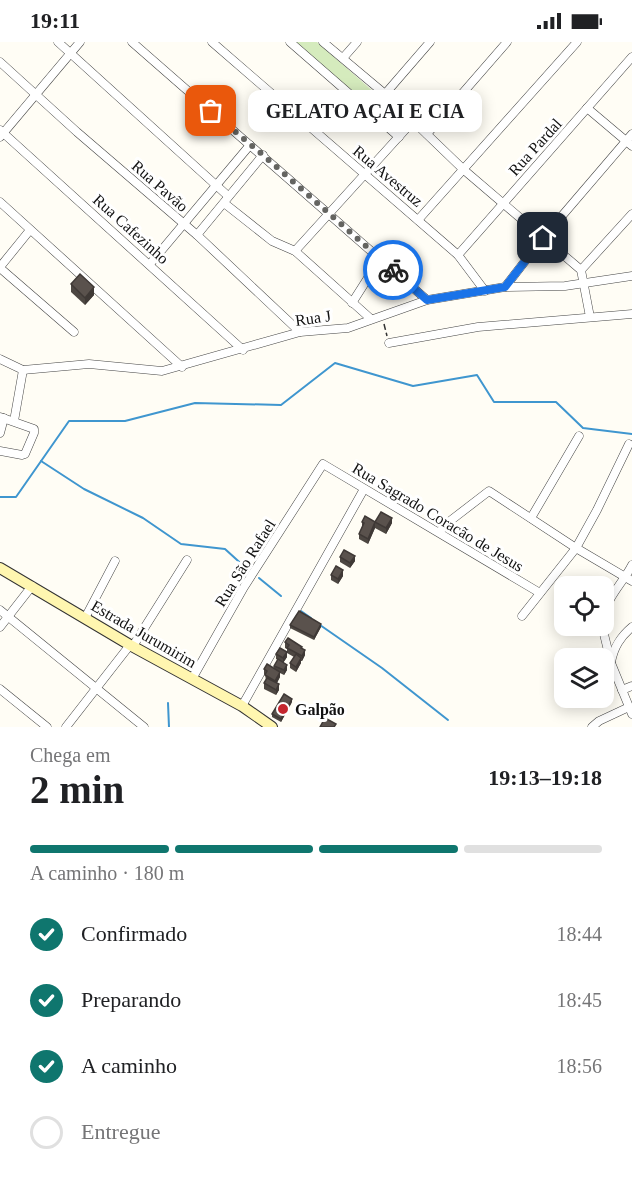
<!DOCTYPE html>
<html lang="pt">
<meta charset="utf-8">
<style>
:root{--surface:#fff;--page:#f6f6f6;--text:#202124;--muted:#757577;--line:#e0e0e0;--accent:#0f766e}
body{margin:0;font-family:"Times New Roman",serif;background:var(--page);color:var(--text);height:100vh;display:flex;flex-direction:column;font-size:22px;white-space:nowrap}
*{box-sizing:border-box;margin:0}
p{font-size:20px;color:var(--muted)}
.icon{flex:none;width:33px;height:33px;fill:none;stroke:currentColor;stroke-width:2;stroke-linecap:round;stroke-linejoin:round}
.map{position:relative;height:685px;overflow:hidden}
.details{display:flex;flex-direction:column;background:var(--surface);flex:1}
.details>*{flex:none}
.tools{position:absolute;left:554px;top:534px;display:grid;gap:12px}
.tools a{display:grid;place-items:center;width:60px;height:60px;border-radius:12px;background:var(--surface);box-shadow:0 3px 15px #0003;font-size:30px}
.pin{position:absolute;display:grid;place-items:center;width:51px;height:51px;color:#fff;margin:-26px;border-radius:12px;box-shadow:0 3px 9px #0006}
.courier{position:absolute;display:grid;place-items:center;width:60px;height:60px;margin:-30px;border:4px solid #1a73e8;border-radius:50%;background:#fff;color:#222;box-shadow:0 2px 8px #0007}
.bubble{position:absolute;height:42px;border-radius:12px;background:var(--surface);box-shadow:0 3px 15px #0003;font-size:20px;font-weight:600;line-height:42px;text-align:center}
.summary em{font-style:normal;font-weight:600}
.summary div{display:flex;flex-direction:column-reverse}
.summary{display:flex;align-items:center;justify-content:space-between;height:102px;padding:0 30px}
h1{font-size:39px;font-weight:600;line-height:45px}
.bar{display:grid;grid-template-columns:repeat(4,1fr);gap:9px 6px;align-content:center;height:72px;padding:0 30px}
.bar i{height:8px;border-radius:4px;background:var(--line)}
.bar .current{background:var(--accent)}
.bar p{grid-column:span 4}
ol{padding:0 30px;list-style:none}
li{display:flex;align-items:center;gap:18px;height:66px}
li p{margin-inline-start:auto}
li .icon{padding:6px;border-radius:50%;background:var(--accent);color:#fff;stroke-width:4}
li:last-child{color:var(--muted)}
li i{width:33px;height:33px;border:3px solid var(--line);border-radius:50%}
.status{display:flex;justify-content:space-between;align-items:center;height:42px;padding:0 30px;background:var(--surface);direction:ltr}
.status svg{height:16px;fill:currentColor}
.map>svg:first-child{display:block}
</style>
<div class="status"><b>19:11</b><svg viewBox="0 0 49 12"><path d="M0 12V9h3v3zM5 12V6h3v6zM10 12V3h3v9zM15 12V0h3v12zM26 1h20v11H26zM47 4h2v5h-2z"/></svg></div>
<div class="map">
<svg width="632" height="685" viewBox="0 0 632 685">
<rect width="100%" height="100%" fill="#fffdf5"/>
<!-- green -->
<path fill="#d5ebbd" d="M296,0h21l90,79 -9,11z"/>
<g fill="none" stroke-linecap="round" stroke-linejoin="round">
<!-- stream -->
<g stroke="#3f96cf" stroke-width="2">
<path d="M41,419l43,28 59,29 38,26 44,5 22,20"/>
<path d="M0,455h16l53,-76h56l70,-18 86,2 54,-42 78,23 64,-11 17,27h62l27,26 49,6"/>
<path d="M259,536l22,18"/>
<path d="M301,569l10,7"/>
<path d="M320,583l62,43 66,52"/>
<path d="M168,661l1,24"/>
</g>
<!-- minor casing -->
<g stroke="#444" stroke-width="9">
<g id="minor">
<path d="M58,0l170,154"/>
<path d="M132,0l295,258"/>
<path d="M212,0l246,213 27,36"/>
<path d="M290,0l109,95"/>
<path d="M323,0l62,52 79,76 117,100 9,47"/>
<path d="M343,16l14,-16"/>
<path d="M0,20l77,70 120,103 103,97"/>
<path d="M385,52l45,-52"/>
<path d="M587,66l45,38"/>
<path d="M0,88l243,220"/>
<path d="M427,92l80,-92"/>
<path d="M0,95l80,-95"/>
<path d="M0,160l182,165"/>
<path d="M224,161l48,38 23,10 76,68"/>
<path d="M418,178l159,-178"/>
<path d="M197,193l66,-80"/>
<path d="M295,209l119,-131"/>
<path d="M458,213l174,-198"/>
<path d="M150,222l100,-119"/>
<path d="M0,225l30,-37"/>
<path d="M0,226l74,64"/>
<path d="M581,228l51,-56"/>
<path d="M505,245l38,-49 89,-104"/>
<path d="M352,261l28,-44"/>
<path d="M389,301l89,-16 154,-13"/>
<path d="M0,317l23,11 66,-6 73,7 138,-39 48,-4 79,-28 78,-13 60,-1 67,-10"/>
<path d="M0,375l34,12v4l-9,21 -3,1 -22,-4"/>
<path d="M14,379l9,-51"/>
<path d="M0,391l4,-15"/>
<path d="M531,476l48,-82"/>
<path d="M439,490l11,-11 39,-30 87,57 56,33"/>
<path d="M0,568l144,117"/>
<path d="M522,574l54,-68 21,-38 32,-66"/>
<path d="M85,576l30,-57"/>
<path d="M603,577c3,-21 20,-36 29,-54"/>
<path d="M602,584l9,37 21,51"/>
<path d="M0,585l32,-41"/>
<path d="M133,604l54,-86"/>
<path d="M611,620c3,-15 9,-25 21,-35"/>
<path d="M192,637l52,-92 79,-123 217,129"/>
<path d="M0,647l47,38"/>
<path d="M622,648l10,-4"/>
<path d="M242,664l122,-217"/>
<path d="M66,685l64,-82"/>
<path d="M592,685l7,-6 30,-14"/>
</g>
</g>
<!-- secondary casing -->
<g stroke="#333" stroke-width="12">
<path id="secondary" d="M0,526l130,77 112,61 30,21"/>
</g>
<!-- path -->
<path stroke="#333" stroke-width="1.5" stroke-dasharray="6 3" stroke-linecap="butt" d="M384,282l3,12"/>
<!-- minor -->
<use href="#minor" stroke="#fff" stroke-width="8"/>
<!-- secondary -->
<use href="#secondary" stroke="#fff6b0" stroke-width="10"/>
</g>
<!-- wall -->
<g fill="#4d4742">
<path d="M71,242l23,11 -9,10 -14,-13z"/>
<path d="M362,480h13l17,1 -6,11 -11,-6 -7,16 -9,-5v-5l3,-7z"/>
<path d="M340,515l15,4 -5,7 -10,-6z"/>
<path d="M331,533l12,1 -5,8 -7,-4z"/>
<path d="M290,583l31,2 -7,13 -24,-12z"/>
<path d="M285,600l17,7 3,6 -3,6h-1v2l-5,9 -6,-4v-5l4,-6 -7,-4v-4l-2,-1z"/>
<path d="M276,612l11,3 -4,6 4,7 -3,5 -4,-2v4l-3,6 2,7 -3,5 -12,-6v-6l2,-3 -1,-5 -1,-1v-5l10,-1v-2l4,-6 -2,-1z"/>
<path d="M292,660l-11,20 -9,-5v-3z"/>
</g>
<!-- shaded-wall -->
<g fill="#3f3936">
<path d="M94,245v8l-9,10v-7z"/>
<path d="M392,476v5l-6,11v-6z"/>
<path d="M375,480v6l-7,16v-5z"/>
<path d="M355,514v5l-5,7v-5z"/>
<path d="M343,528v6l-5,8v-5z"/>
<path d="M321,582v3l-7,13v-3z"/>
<path d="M305,608v5l-3,6v-5z"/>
<path d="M287,610v5l-4,6v-5z"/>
<path d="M301,616v5l-5,9v-5z"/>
<path d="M287,623v5l-3,5v-5z"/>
<path d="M280,630v5l-5,9v-5z"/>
<path d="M279,642v6l-3,5v-5z"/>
<path d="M292,657v3l-11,20v-3z"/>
</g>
<!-- building -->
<g fill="#5a524d" stroke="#3f3936" stroke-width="1.5">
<path d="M80,232l14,13 -9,11 -14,-14z"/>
<path d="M381,470l11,6 -6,10 -11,-6 -7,17 -9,-5 5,-11 -2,-1 3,-6 10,6z"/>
<path d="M344,508l11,6 -5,7 -10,-6z"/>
<path d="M336,524l7,4 -5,9 -7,-4z"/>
<path d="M299,569l22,13 -7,13 -24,-12z"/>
<path d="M288,596l14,9 -1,1 4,2 -3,6 -15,-8 2,-3 -4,-3z"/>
<path d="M280,606l7,4 -4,6 -7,-4z"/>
<path d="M296,612l5,4 -5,9 -6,-4z"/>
<path d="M278,617l9,6 -3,5 -10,-4z"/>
<path d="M267,622l13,8 -5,9 -10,-6 2,-4 -3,-2z"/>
<path d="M267,636l12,6 -3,6 -12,-7z"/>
<path d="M284,652l8,5 -11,20 -9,-5z"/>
<path d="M325,676l11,6 -2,3h-14z"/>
</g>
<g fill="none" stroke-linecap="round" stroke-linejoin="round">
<!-- done -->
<path stroke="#646461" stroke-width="6" stroke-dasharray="0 10.8" d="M211,69l52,44 130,115"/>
<!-- route -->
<path stroke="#1a73e8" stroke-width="8" d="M393,228l34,30 78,-13 38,-49"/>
</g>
<!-- markers -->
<circle fill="#c4262e" stroke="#fff" stroke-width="2" cx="283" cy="667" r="6"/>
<g text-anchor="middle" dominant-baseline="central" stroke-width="6" stroke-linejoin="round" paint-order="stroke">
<!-- street labels -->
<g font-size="16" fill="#111" stroke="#fff">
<text transform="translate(535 105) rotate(-48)">Rua Pardal</text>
<text transform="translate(388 134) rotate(40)">Rua Avestruz</text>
<text transform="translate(160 144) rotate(41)">Rua Pavão</text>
<text transform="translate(131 187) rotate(42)">Rua Cafezinho</text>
<text transform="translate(313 276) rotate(-8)">Rua J</text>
<text transform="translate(438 475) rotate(31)">Rua Sagrado Coracão de Jesus</text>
<text transform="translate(245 521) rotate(-58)">Rua São Rafael</text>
<text transform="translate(144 592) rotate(30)">Estrada Jurumirim</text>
</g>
<!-- poi labels -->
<g font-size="16" font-weight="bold" fill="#111" stroke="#fff" text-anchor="start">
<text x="295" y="667">Galpão</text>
</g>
</g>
</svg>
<div class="tools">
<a><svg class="icon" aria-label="locate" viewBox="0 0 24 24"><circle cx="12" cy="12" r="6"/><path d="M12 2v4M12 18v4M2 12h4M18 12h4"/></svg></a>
<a><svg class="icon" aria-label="layers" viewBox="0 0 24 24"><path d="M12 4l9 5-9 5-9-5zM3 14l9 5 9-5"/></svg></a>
</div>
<div class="pin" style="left:211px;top:69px;background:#ea580c"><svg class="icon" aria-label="bag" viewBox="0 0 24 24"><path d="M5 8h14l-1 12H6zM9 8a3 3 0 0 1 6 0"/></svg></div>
<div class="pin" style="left:543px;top:196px;background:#1f2937"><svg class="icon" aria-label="home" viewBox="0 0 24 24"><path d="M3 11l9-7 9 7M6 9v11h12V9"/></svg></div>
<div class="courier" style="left:393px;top:228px"><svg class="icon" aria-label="bike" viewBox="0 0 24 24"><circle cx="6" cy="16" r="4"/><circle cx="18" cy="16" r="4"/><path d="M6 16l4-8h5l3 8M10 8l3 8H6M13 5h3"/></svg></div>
<div class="bubble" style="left:248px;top:48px;width:234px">GELATO AÇAI E CIA</div>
</div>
<section class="details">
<div class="summary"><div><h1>2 min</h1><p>Chega em</p></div><em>19:13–19:18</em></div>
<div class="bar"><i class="current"></i><i class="current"></i><i class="current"></i><i></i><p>A caminho · 180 m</p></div>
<ol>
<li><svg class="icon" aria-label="check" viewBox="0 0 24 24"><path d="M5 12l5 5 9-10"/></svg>Confirmado<p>18:44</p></li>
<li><svg class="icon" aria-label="check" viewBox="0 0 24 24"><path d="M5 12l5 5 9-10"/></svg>Preparando<p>18:45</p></li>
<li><svg class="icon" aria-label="check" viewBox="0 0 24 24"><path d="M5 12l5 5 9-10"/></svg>A caminho<p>18:56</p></li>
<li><i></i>Entregue</li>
</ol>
</section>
